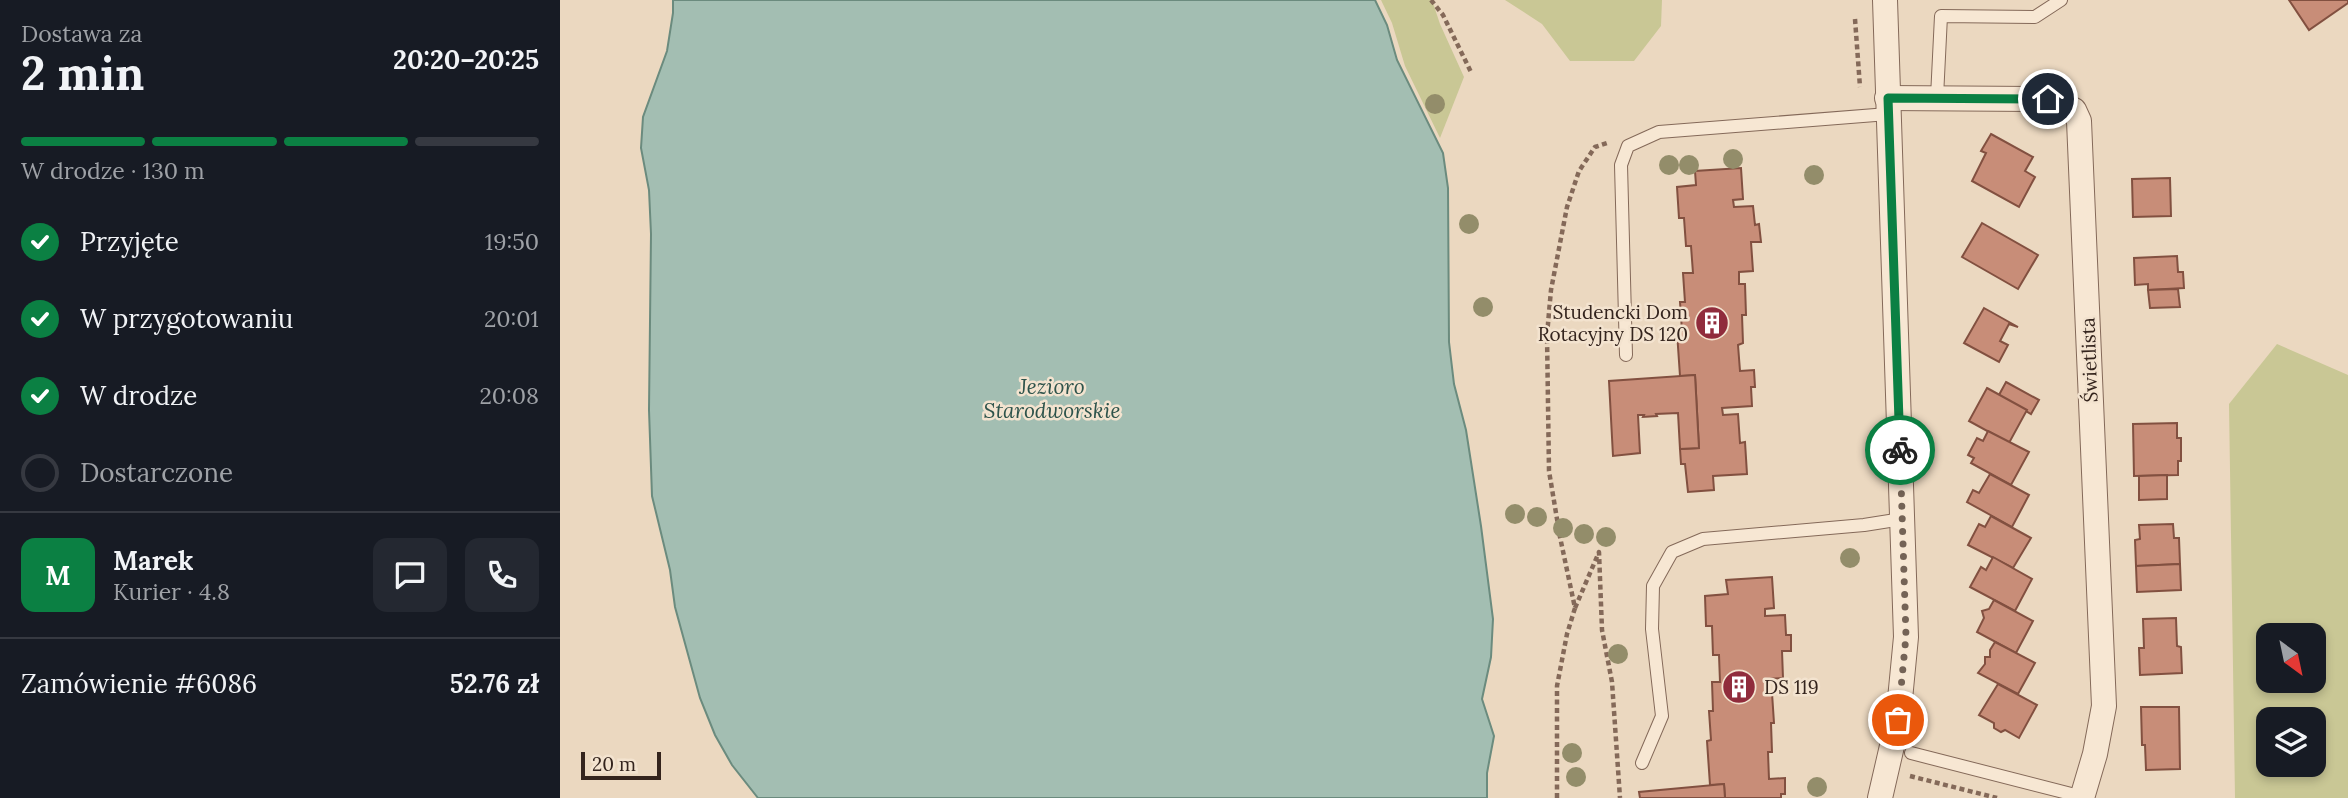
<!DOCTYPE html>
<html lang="pl">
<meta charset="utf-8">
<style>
:root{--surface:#171b24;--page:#242831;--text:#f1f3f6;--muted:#9ea1a6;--line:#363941;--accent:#0b8043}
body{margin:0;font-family:Lora,serif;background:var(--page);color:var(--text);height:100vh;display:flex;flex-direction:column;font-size:26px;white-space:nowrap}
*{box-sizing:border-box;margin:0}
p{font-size:23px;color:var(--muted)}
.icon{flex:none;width:38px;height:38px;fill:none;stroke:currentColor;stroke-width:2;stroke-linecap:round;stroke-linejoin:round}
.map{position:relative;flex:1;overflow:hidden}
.drawer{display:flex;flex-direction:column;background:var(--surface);width:560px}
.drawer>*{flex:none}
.needle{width:46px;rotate:147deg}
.controls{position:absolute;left:1696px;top:623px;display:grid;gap:14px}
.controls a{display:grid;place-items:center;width:70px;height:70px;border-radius:14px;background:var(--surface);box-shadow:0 4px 10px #0003;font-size:35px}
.scale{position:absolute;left:21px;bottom:18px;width:80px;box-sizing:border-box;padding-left:7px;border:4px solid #34241d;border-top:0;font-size:19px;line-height:24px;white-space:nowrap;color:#34241d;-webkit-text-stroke:5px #f3e3cf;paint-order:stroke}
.pin{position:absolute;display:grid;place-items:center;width:60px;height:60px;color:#fff;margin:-30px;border:4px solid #fff;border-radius:50%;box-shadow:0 2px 7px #0007}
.courier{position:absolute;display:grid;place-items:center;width:70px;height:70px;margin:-35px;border:5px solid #0b8043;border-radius:50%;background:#fff;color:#222;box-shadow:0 2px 9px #0007}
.overview em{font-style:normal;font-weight:700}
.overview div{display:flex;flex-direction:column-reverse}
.overview{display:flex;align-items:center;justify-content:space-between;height:119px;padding:0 21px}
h1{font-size:46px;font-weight:700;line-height:52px}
.bar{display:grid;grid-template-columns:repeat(4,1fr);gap:10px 7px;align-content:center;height:84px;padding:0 21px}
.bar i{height:9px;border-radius:5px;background:var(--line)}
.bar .selected{background:var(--accent)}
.bar p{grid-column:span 4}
.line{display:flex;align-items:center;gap:18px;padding:0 21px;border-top:2px solid var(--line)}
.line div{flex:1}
.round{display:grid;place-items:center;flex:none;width:74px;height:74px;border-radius:14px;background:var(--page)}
ol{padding:0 21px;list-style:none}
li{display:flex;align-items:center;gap:21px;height:77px}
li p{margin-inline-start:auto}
li .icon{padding:7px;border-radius:50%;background:var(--accent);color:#fff;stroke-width:4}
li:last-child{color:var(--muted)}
li i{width:38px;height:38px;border:4px solid var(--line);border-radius:50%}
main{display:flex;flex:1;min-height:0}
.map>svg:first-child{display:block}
</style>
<main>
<section class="drawer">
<div class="overview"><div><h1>2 min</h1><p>Dostawa za</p></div><em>20:20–20:25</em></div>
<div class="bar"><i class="selected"></i><i class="selected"></i><i class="selected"></i><i></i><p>W drodze · 130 m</p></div>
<ol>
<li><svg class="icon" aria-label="check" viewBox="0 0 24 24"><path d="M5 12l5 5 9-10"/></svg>Przyjęte<p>19:50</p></li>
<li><svg class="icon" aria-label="check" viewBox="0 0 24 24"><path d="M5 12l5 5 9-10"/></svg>W przygotowaniu<p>20:01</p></li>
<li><svg class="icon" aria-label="check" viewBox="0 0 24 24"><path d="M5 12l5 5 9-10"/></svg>W drodze<p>20:08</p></li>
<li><i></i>Dostarczone</li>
</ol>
<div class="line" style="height:126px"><b class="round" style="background:var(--accent);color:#fff">M</b><div><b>Marek</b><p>Kurier · 4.8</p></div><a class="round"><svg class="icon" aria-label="chat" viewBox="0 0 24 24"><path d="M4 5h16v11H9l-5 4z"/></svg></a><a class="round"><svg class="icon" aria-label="phone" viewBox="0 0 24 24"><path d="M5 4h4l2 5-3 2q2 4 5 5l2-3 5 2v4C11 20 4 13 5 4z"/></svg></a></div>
<div class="line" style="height:91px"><div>Zamówienie #6086</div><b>52.76 zł</b></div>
</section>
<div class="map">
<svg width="1788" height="798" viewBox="0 0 1788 798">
<rect width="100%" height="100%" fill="#ebd8c0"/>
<!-- green -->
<g fill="#c9c795" fill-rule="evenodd">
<path d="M821,0h51l8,24 24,53 -24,61 -35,-72 -13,-43z"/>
<path d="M945,0h157l-1,26 -27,35h-64l-28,-37z"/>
<path d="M1717,344l71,31v423h-113l-6,-394zM1754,635v46h-46v-46zM1754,719v46h-46v-46z"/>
</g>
<!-- water -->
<path fill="#a3beb2" stroke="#6b8b7e" stroke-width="2" d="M113,0h702l12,25 10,35 46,93 5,35 1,154 5,42 12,46 15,96 12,93 -2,38 -9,42 12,37 -7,37v25h-729l-26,-33 -17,-30 -15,-37 -25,-91 -5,-37 -18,-74 -3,-86 2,-176 -2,-44 -8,-42 2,-31 24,-66 6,-38z"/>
<!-- building -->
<g fill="#c88d78" stroke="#825040" stroke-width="2">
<path d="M1729,0h59v3l-39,27z"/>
<path d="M1431,134l42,23 -8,14 10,6 -16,30 -47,-26 14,-28 -5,-2z"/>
<path d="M1181,168l2,31 -10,1 1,7 19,-1 2,19 4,-1 2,18h-10l2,29 -14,1v12h6l1,31h-4l1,28 -5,2 2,26 14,-1 1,17h-4l1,19 -30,2 1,7 15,-1 2,29 5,-1 2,32 -34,2 1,14 -26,2 -3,-28h-4l-1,-15 19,-1 -4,-73 -15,1 -3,-44 5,-1 -2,-29h5l-2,-29h10l-2,-27h-5l-2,-28h-5l-2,-31 19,-2 -1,-14z"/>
<path d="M1610,178l1,38 -38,1 -1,-38z"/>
<path d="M1422,223l56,32 -20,34 -56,-32z"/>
<path d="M1617,256l1,16h5l1,16 -36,2v-6l-13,1 -1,-27z"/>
<path d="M1618,289l2,18 -30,1 -2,-18z"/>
<path d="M1424,308l34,19 -9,-3 -9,17 8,4 -9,17 -35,-19z"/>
<path d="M1135,375l4,73 -19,1 -2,-36 -22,1 1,2 -14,1 1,-2h-6l2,38 -27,3 -4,-75z"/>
<path d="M1446,382l33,18 -8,14 -32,-19z"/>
<path d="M1427,388l40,22 -18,33 -40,-22z"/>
<path d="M1617,423v15h4v23h-3v14l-44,1 -1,-52z"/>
<path d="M1428,431l41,21 -18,33 -40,-22 3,-5 -6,-3 9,-17 6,3z"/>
<path d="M1430,474l39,21 -17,32 -45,-25 6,-12 6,3z"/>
<path d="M1607,475v24l-28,1v-24z"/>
<path d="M1431,516l40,22 -18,30 -45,-23 11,-21 6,3z"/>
<path d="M1613,524l1,14h5l1,26 -44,2 -1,-26 5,-1 -1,-14z"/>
<path d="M1433,557l39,22 -17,32 -45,-24 11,-20 5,3z"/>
<path d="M1620,564l1,26 -44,2 -1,-26z"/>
<path d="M1212,577l2,31 -9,1v7l20,-1 1,20h5v16h-9l1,27 -17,1 1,14h5l2,30h-3l1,29h-4l1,27 16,-1v16h-4v4h-56l-1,-14 -14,1 -3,-44 4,-1 -2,-29h4l-1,-29h8l-1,-27h-6l-1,-29h-6l-1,-30 23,-2 -2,-14z"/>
<path d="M1434,600l39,21 -17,32 -39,-21 7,-14 -2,-7 7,-2z"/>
<path d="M1616,618l1,28 4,1 1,26 -42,2 -1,-27h5l-1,-29z"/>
<path d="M1435,642l40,21 -17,31 -40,-21 7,-9v-7h5v-7z"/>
<path d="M1438,684l39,21 -18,33 -14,-8 -4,2 -7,-4v-5l-15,-8z"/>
<path d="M1581,707h38l1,62 -34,1 -1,-25h-3z"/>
<path d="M1164,784l1,14h-85l-1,-6z"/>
</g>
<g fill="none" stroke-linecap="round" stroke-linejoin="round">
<!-- lane casing -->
<g stroke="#846959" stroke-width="14">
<g id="lane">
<path d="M1377,97l4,-81 94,1 26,-17"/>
<path d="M1066,355l-5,-190 7,-19 31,-14 229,-18"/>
<path d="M1351,753l172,44"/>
<path d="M1082,763l20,-47 -10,-87 1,-43 19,-34 31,-13 161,-14 38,-6"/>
</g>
</g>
<!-- street casing -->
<g stroke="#846959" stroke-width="26">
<g id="street">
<path d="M1327,98l161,1 26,11 5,11 25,585 -9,48 -13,44"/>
<path d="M1320,798l18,-78 8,-83 -21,-637"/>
</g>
</g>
<!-- path -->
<g stroke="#846959" stroke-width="4.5" stroke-dasharray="5 3.5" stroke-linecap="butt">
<path d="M871,0l12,15 28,57"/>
<path d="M1295,19l5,68"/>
<path d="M1015,608l24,-56 3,78 10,52 8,116"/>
<path d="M1350,776l87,22"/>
<path d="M997,798v-112l10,-52 8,-26 -15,-71 -11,-66 -2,-136 4,-45 16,-83 12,-36 16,-24 15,-5"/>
</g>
<!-- lane -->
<use href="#lane" stroke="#f7e7d3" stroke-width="12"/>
<!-- street -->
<use href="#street" stroke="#f7e7d3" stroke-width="24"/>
</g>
<!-- trees -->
<g fill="#938d6a">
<circle cx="875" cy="104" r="10"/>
<circle cx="1173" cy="159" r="10"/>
<circle cx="1109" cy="165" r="10"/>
<circle cx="1129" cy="165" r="10"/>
<circle cx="1254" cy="175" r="10"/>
<circle cx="909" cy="224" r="10"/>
<circle cx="923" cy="307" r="10"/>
<circle cx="955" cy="514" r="10"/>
<circle cx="977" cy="517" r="10"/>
<circle cx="1003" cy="528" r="10"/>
<circle cx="1024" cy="534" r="10"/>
<circle cx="1046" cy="537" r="10"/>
<circle cx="1290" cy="558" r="10"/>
<circle cx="1058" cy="654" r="10"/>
<circle cx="1012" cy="753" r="10"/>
<circle cx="1016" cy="777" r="10"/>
<circle cx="1257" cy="787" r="10"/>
</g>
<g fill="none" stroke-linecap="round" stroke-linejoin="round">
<!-- done -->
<path stroke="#746356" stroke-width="7" stroke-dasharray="0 12.6" d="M1338,720l8,-84 -6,-186"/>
<!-- route -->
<path stroke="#0b8043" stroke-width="9" d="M1340,450l-12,-352 160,1"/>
</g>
<!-- icons -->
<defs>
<g id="building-disc" transform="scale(1.75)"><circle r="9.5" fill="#902c3c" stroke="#f3e3cf"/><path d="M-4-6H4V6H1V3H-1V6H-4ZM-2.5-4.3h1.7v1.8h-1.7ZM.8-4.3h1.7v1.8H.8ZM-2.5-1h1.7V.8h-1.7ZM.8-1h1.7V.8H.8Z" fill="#fff"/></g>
</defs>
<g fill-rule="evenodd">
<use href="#building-disc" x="1152" y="323"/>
<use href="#building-disc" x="1179" y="687"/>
</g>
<g text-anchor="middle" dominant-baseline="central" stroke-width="5" stroke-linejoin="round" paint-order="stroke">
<!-- poi labels -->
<g font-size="19" fill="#34241d" stroke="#f3e3cf" text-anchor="end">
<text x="1128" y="312">Studencki Dom<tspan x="1128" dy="22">Rotacyjny DS 120</tspan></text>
<text x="1204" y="687" text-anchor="start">DS 119</text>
</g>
<!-- street labels -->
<g font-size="19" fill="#34241d" stroke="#f3e3cf">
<text transform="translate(1529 360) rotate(-92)">Świetlista</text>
</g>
<!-- water labels -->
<g font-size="21" font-style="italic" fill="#2d534b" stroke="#f3e3cf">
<text x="492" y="386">Jezioro<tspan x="492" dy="24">Starodworskie</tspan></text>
</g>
</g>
</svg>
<div class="controls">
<a><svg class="needle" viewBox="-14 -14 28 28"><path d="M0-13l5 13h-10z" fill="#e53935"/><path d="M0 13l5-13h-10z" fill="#9ea1a6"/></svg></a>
<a><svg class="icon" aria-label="layers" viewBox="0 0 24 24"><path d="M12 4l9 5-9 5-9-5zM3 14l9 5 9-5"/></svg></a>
</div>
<div class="scale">20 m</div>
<div class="pin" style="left:1338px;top:720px;background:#ea580c"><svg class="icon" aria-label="bag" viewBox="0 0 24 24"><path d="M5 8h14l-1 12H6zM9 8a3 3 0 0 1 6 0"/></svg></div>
<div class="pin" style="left:1488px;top:99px;background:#1f2937"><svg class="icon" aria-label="home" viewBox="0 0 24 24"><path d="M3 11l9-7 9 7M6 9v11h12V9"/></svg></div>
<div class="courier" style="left:1340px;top:450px"><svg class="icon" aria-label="bike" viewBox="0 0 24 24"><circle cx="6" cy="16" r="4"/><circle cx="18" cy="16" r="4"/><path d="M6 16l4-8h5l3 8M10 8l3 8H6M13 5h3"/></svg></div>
</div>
</main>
